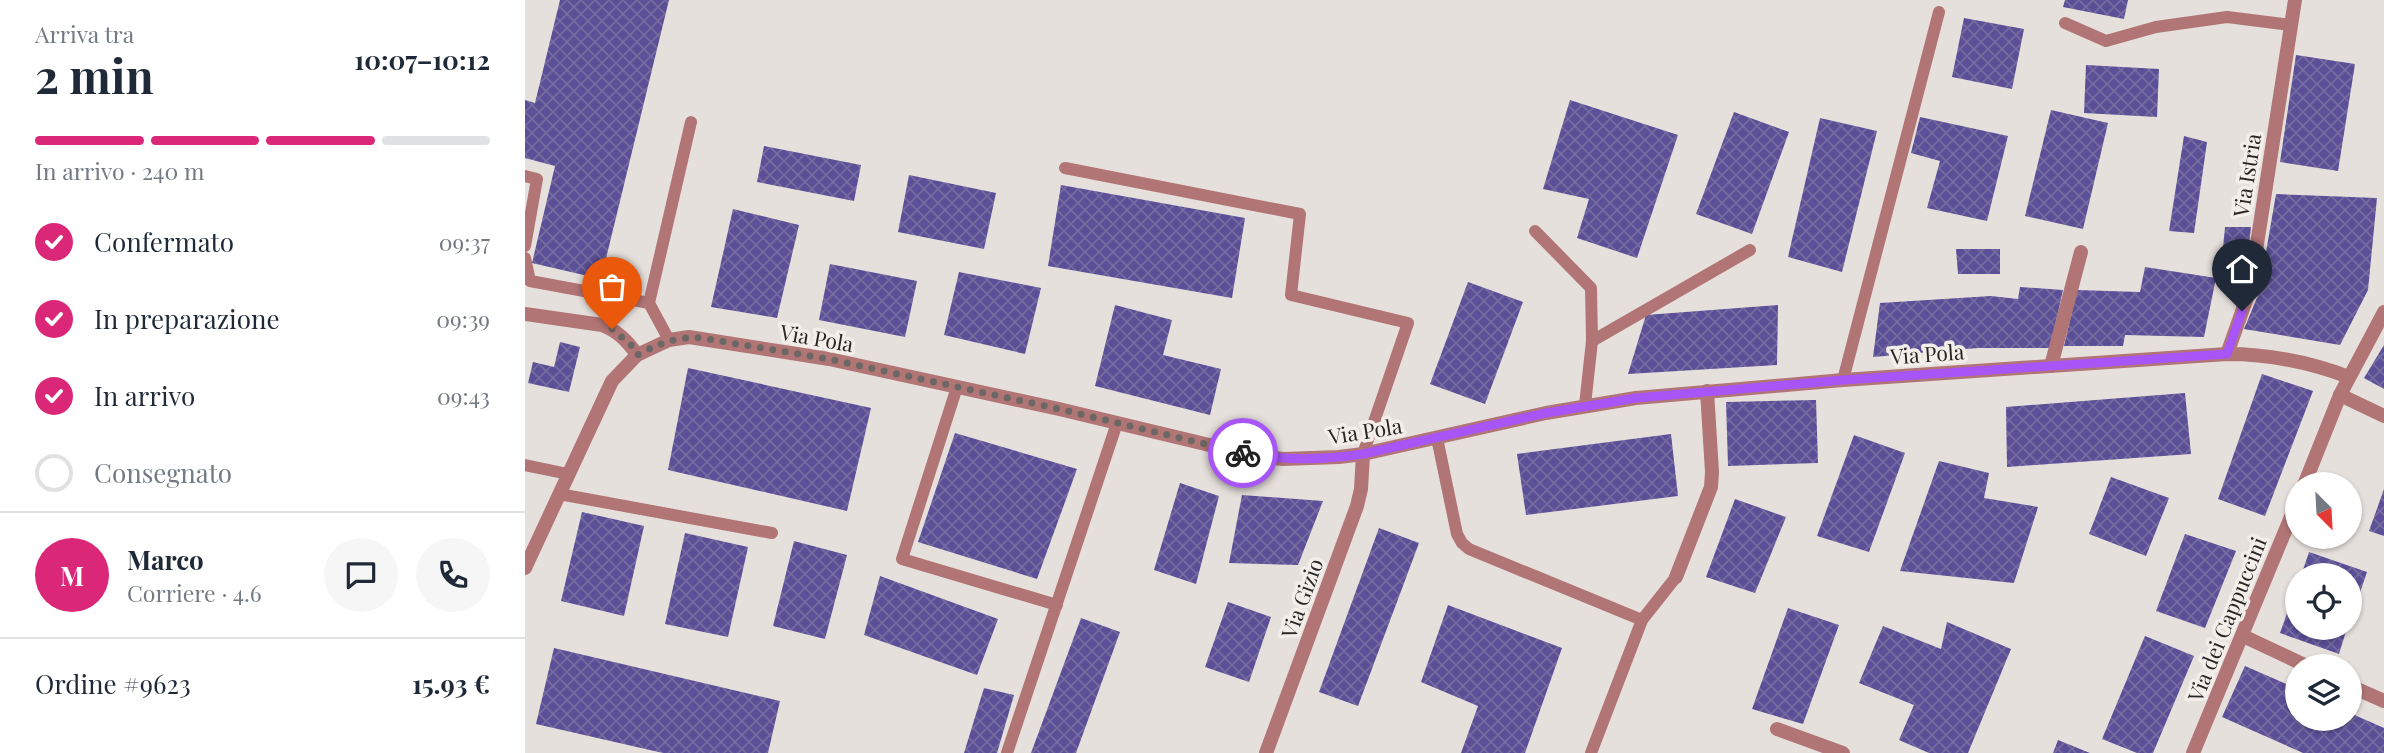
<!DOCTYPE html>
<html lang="it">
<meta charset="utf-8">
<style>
:root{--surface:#fff;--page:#f6f6f7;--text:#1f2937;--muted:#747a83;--line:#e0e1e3;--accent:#db2777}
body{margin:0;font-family:"Playfair Display",serif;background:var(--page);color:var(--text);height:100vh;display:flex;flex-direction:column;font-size:26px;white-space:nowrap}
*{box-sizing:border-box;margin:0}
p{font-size:23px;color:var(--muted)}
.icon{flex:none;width:38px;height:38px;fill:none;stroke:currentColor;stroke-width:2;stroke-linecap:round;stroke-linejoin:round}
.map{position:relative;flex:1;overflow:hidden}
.side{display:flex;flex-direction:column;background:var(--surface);width:525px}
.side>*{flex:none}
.needle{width:46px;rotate:156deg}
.buttons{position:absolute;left:1760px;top:472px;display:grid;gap:14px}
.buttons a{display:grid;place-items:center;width:77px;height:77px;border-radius:50%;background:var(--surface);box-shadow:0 2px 5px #0004;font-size:35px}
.pin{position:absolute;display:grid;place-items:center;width:60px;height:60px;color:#fff;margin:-72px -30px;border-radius:50% 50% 50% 0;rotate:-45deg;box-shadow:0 0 7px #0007}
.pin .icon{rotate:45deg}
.courier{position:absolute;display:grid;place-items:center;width:70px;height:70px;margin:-35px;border:5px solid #a855f7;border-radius:50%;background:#fff;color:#222;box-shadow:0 2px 9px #0007}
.headline em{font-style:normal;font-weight:700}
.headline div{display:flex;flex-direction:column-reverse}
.headline{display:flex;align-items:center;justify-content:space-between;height:119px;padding:0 35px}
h1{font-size:46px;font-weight:700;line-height:52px}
.bar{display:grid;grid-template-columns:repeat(4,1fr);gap:10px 7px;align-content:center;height:84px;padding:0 35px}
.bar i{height:9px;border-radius:5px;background:var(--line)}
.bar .current{background:var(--accent)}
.bar p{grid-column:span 4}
.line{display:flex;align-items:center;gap:18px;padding:0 35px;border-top:2px solid var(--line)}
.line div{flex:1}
.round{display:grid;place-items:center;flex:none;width:74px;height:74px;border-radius:37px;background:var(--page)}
ol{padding:0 35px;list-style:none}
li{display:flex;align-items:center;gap:21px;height:77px}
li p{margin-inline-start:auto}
li .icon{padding:7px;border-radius:50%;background:var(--accent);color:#fff;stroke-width:4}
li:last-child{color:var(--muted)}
li i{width:38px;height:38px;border:4px solid var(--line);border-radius:50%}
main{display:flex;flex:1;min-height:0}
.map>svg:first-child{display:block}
</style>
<main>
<section class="side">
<div class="headline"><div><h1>2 min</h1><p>Arriva tra</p></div><em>10:07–10:12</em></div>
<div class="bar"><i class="current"></i><i class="current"></i><i class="current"></i><i></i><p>In arrivo · 240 m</p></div>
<ol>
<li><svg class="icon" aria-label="check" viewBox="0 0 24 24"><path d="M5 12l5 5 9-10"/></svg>Confermato<p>09:37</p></li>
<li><svg class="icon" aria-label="check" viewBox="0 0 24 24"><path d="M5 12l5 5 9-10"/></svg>In preparazione<p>09:39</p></li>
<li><svg class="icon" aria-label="check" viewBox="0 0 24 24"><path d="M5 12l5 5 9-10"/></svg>In arrivo<p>09:43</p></li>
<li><i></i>Consegnato</li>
</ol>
<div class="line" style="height:126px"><b class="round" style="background:var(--accent);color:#fff">M</b><div><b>Marco</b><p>Corriere · 4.6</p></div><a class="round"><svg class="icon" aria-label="chat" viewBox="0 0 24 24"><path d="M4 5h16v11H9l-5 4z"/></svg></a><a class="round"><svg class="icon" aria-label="phone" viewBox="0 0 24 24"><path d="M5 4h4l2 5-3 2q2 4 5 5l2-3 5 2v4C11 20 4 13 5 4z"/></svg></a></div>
<div class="line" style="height:91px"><div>Ordine #9623</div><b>15.93 €</b></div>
</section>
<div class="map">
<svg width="1859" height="753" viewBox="0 0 1859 753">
<defs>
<pattern id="building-cross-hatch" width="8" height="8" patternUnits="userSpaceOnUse" patternTransform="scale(1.75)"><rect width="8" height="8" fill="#5b4f97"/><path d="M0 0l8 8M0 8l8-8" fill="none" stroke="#746ba0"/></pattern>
</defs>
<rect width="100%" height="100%" fill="#e6e0dc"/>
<!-- building -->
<g fill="url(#building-cross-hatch)">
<path d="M35,0h109l-68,279 -69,-16 23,-97 -30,-8v-58l10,3z"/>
<path d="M1540,0h63l-4,19 -61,-12z"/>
<path d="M1439,18l60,11 -12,60 -60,-12z"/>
<path d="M1771,55l59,9 -17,107 -58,-9z"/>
<path d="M1561,65l73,4 -2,48 -73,-4z"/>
<path d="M1045,100l108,35 -41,123 -60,-20 12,-39 -46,-10z"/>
<path d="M1526,110l57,13 -25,106 -58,-13z"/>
<path d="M1209,112l55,20 -37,102 -56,-20z"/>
<path d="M1395,117l88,19 -21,85 -60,-13 13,-47 -29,-8z"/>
<path d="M1295,118l57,13 -35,141 -54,-15z"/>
<path d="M1659,136l23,6 -13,91 -25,-2z"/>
<path d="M239,146l97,19 -7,36 -97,-19z"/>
<path d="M384,175l87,18 -12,56 -86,-17z"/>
<path d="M536,185l184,33 -13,80 -184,-32z"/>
<path d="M1751,194l101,4 -9,92 -28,55 -96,-16 15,-36z"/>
<path d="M208,209l66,16 -22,93 -66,-11z"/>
<path d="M1700,227h26l-5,44 -25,-2z"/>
<path d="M1431,249h44v25h-42z"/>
<path d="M305,264l87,17 -12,56 -86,-17z"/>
<path d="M1620,267l71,11 -12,59 -79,-2 -2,11h-59l13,-56 63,2z"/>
<path d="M434,272l82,16 -16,66 -81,-19z"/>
<path d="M943,282l55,20 -38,102 -55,-20z"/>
<path d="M1495,287l43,3 -13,58h-72l-105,9 7,-54 111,-7 27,3z"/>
<path d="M590,305l57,15 -9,35 58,14 -11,46 -115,-29z"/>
<path d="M1253,305l-1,60 -149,9 18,-59z"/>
<path d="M35,342l20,5 -11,45 -41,-9 5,-21 21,5z"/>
<path d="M1859,345v44l-20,-11z"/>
<path d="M163,368l183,40 -24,103 -179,-41z"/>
<path d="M1737,374l51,17 -48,125 -47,-17z"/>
<path d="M1660,393l6,61 -184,13 -1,-60z"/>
<path d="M1291,400l2,63 -90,3 -2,-64z"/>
<path d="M430,433l122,36 -40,110 -119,-37z"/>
<path d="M1146,434l7,62 -152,19 -9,-61z"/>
<path d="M1329,435l51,18 -36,99 -52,-16z"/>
<path d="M1414,461l50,12 -5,25 54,9 -24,76 -114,-12z"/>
<path d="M1586,477l58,21 -23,58 -57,-22z"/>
<path d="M655,483l39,13 -23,88 -42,-14z"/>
<path d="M1859,489v47l-15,-5z"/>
<path d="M717,495l81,6 -25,64 -69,-2z"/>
<path d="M1210,499l51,18 -31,76 -49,-16z"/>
<path d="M57,512l62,14 -20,90 -63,-15z"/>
<path d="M854,528l40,15 -61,163 -39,-14z"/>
<path d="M160,533l63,14 -20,90 -63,-13z"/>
<path d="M1660,534l51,17 -31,77 -49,-17z"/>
<path d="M269,541l53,14 -22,84 -52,-13z"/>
<path d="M1784,552l58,20 -16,47 -1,-43h-49z"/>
<path d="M355,576l118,43 -21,56 -113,-40z"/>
<path d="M1772,585l1,43h49l-8,26 -59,-21z"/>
<path d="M703,602l43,15 -22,65 -44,-15z"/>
<path d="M923,605l114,43 -37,105h-64l17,-47 -57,-24z"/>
<path d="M1263,608l51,17 -36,99 -51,-15z"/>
<path d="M556,618l39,14 -44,121h-45z"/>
<path d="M1422,622l64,27 -43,104h-39l-30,-13 15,-35 -55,-22 24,-57 58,23z"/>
<path d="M1620,636l49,20 -41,97h-16l-35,-14z"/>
<path d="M29,648l226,53 -12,52h-105l-127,-29z"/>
<path d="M1720,666l53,23v30h52v-6l34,15v25h-81l-81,-36z"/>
<path d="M459,688l30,7 -17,58h-33z"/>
<path d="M1533,740l32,13h-37z"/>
</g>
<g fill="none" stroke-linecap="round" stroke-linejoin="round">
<!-- service -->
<g stroke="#b27576" stroke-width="12">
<path d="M1540,23l41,18 50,-14 71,-10 64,8"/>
<path d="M540,168l235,46 -9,81 117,28 -45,131"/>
<path d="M0,176l12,3 -12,67"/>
<path d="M1010,231l56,57 1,53 -7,64"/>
<path d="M0,258l5,23 119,22"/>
<path d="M144,340l-20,-37 42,-181"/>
<path d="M1067,341l158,-91"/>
<path d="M1318,380l96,-368"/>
<path d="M432,387l-55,172 155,46"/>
<path d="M912,438l20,96 5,9 7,6 173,71"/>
<path d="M0,465l43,9"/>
<path d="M34,494l213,39"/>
<path d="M482,753l110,-330"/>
<path d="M1066,753l51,-133 34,-43"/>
</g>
<!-- minor -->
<g stroke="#b27576" stroke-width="14">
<path d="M0,314l77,11c16,6 26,16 35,30"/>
<path d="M1702,354l23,-65 45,-289"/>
<path d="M1526,366l30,-114"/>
<path d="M1151,577l35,-90 1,-15 -5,-81"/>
<path d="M1718,636l66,31"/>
<path d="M1825,686l34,15"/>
<path d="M1252,729l66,24"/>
<path d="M741,753l91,-247 4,-17 2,-35"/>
</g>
<!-- tertiary -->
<g stroke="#b27576" stroke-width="14">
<path d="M1815,395l44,21"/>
<path d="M1779,485l36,-90 44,-83"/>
<path d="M0,568l87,-187 25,-26 32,-15 20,-3 140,22 230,50 192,46 32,4 56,-2 24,-3 183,-41 90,-15 207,-18 384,-26c43,0 82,8 122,23"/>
<path d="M1668,753l105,-253"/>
</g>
</g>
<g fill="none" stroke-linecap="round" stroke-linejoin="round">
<!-- done -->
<path stroke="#6a6764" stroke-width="7" stroke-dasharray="0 12.6" d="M87,329l19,16 6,10c21,-11 40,-19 64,-17l128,21 230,50 184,44"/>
<!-- route -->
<path stroke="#a855f7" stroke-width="9" d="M718,453c40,8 80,7 120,1l183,-41 90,-15 207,-18 384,-26 15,-43"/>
</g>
<g text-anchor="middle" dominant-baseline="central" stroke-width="7" stroke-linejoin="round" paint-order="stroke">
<!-- street labels -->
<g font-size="21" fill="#282624" stroke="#f3eee9">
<text transform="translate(1721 175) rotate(-81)">Via Istria</text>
<text transform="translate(292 337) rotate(10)">Via Pola</text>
<text transform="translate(1402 353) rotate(-4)">Via Pola</text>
<text transform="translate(840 430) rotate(-9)">Via Pola</text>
<text transform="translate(776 598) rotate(-70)">Via Gizio</text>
<text transform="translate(1701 619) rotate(-68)">Via dei Cappuccini</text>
</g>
</g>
</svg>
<div class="buttons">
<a><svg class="needle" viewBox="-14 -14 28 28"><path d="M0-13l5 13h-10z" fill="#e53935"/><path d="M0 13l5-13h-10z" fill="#747a83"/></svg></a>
<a><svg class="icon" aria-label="locate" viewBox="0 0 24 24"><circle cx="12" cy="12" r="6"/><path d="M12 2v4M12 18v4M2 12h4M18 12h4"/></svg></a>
<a><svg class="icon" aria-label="layers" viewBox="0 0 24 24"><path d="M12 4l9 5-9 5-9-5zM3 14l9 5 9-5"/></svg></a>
</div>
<div class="pin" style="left:87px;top:329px;background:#ea580c"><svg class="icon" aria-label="bag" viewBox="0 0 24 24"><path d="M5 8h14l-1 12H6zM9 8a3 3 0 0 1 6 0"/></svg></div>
<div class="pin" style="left:1717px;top:311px;background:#1f2937"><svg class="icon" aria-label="home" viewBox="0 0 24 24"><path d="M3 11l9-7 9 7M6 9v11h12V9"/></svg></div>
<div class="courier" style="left:718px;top:453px"><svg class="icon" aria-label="bike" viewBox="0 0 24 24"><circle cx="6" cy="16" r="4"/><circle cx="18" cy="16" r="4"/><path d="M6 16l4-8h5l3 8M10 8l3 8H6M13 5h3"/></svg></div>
</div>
</main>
